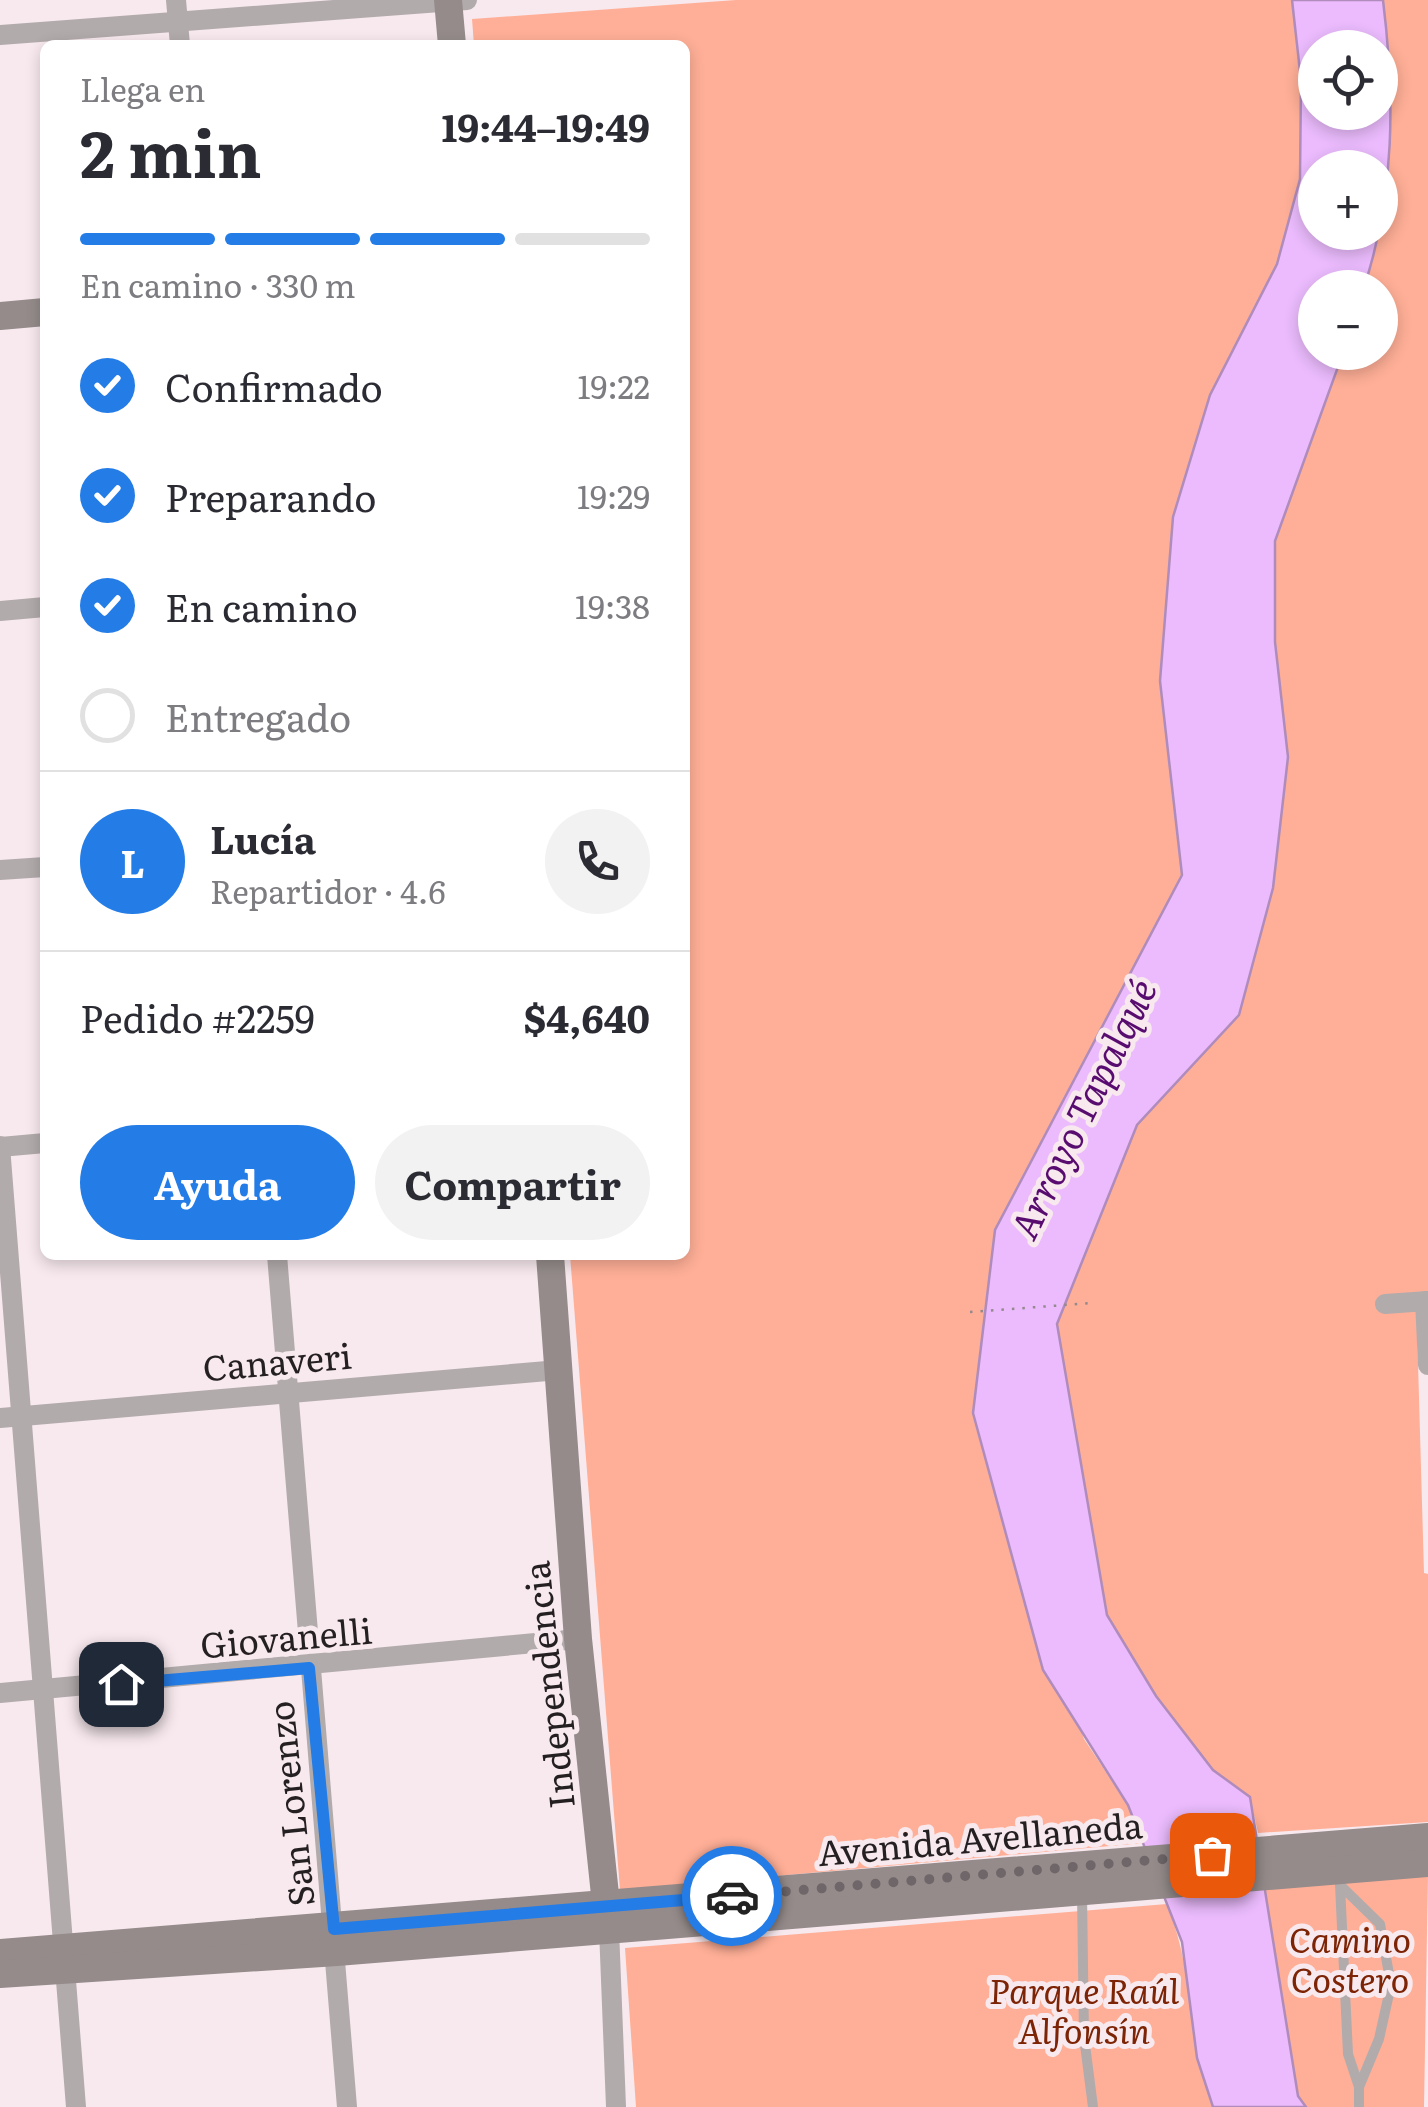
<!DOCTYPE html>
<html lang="es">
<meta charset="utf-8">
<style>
:root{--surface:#fff;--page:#f2f2f3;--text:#2b2b33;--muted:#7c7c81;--line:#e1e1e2;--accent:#247ce6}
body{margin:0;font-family:Literata,serif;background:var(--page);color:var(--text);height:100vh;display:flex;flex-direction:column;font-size:38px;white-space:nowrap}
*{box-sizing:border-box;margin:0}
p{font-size:32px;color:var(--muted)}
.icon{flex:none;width:55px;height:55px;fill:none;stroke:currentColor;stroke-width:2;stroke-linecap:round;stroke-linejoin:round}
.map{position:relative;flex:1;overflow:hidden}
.drawer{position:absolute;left:40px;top:40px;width:650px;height:1220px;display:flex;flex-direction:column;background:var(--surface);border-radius:15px;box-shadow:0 5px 15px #0003}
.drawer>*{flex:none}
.fabs{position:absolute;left:1298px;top:30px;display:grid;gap:20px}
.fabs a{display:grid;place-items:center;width:100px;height:100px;border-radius:50%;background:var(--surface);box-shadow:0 5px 15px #0003;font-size:50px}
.pin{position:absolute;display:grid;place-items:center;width:85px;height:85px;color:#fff;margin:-42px;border-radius:20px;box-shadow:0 5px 15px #0006}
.courier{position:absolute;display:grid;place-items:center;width:100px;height:100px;margin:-50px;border:8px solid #247ce6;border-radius:50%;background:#fff;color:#222;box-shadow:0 2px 12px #0007}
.overview em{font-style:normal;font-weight:700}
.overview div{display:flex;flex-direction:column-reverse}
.overview{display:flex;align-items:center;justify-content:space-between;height:170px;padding:0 40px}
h1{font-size:65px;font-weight:700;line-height:75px}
.bar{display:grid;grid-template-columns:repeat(4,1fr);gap:15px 10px;align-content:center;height:120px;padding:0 40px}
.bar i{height:12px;border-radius:8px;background:var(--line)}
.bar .active{background:var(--accent)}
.bar p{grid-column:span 4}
.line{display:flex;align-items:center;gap:25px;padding:0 40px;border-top:2px solid var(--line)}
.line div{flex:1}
.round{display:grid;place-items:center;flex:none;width:105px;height:105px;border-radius:52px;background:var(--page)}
ol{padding:0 40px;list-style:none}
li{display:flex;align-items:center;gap:30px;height:110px}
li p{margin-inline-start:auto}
li .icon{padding:10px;border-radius:50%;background:var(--accent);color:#fff;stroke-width:4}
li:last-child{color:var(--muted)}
li i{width:55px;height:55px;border:5px solid var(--line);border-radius:50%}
.primary-button{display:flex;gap:20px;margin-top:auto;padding:20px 40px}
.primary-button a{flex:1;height:115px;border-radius:60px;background:var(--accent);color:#fff;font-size:40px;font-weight:700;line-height:115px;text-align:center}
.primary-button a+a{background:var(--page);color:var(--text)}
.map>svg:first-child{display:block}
</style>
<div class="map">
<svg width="1428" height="2107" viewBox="0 0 1428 2107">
<rect width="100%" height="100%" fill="#f8e9ee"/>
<!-- green -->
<g fill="#ffaf97">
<path d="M736,0h556l9,80 -1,99 -23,85 -67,131 -50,286 22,194 -187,354 -22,184 111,326 44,66 15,38 -523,47 -50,-635h115v-1210h-211l-2,-26z"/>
<path d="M1383,0h45v1291l-12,2 8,280 4,1v248l-170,11 -8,-36 -37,-27 -57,-74 -49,-81 -50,-291 80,-199 102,-110 34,-127 15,-131 -13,-115v-101l68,-188 37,-1v-64l-16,-1c31,-93 31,-190 19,-287z"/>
<path d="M1428,1874l-4,233h-118l-8,-11 -33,-208z"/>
<path d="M1167,1904c26,65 24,136 46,203h-577l-11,-159z"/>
</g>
<!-- water -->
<path fill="#ebbbfd" stroke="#af8cbb" stroke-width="2.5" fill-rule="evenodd" d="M1292,0h91c12,97 12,194 -19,287l-49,1v64l28,1 -68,188v101l13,115 -15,131 -34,127 -102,110 -80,199 50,291 49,81 57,74 37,27 48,299 8,11h-93l-16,-49 -15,-116 -54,-137 -85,-135 -70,-257 22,-183 187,-355 -22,-194 13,-164 37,-122 67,-131 23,-85 1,-99zM1315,48h65v64h-65zM1315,168h65v64h-65z"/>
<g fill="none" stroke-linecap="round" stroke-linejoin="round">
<!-- path -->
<path stroke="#94898d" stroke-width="2.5" stroke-dasharray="2.5 8" stroke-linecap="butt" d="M970,1312l122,-9"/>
<!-- lane -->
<g stroke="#b2abac" stroke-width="10">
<path d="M1082,1893l2,144 9,70"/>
<path d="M1359,2087l20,-48 12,-54 -11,-61 -40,-39 8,169 11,33v20"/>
</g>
<!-- street -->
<g stroke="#b2abac" stroke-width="20">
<path d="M176,0l4,45"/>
<path d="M0,35l467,-35"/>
<path d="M0,611l45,-4"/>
<path d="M0,870l45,-3"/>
<path d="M0,1146l76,961"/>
<path d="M0,1147l45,-4"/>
<path d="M277,1255l70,852"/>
<path d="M1425,1301l3,64"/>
<path d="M1385,1304l43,-3"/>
<path d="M0,1418l559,-48"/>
<path d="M0,1693l578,-54"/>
<path d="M609,1929l7,178"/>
</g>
<!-- secondary -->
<g stroke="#958b8b" stroke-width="28">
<path d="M448,0l4,45"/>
<path d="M0,316l45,-4"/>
<path d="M550,1255l28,384 30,284"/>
<path d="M0,1953l1428,-116"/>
<path d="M0,1974l337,-22 1091,-89"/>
</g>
</g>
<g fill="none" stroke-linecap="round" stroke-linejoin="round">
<!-- done -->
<path stroke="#6e6669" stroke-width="10" stroke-dasharray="0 18" d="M732,1896l480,-41"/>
<!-- route -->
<path stroke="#247ce6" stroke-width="12" d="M121,1684l188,-16 25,261 398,-33"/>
</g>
<g text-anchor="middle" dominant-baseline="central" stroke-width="10" stroke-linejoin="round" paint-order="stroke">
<!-- street labels -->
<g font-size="35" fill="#241f21" stroke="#f8e9ee">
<text transform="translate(277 1360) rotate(-5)">Canaveri</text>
<text transform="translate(286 1636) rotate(-5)">Giovanelli</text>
<text transform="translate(547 1685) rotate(-96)">Independencia</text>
<text transform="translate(289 1804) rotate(-96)">San Lorenzo</text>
<text transform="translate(980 1837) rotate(-5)">Avenida Avellaneda</text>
</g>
<!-- park labels -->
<g font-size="35" font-style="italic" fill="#7c2405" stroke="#f8e9ee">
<text x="1350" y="1938">Camino<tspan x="1350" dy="40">Costero</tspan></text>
<text x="1084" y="1989">Parque Raúl<tspan x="1084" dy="40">Alfonsín</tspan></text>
</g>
<!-- water labels -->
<g font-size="38" font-style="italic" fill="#590c6f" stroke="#f8e9ee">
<text transform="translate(1081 1108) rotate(-64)">Arroyo Tapalqué</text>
</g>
</g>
</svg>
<div class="fabs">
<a><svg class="icon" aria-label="locate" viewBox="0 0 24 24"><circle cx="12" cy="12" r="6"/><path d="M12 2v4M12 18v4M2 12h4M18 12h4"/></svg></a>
<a>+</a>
<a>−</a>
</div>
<div class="pin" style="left:1212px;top:1855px;background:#ea580c"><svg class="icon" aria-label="bag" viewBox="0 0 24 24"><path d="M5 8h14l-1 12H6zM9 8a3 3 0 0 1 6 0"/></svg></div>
<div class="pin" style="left:121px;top:1684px;background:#1f2937"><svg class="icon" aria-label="home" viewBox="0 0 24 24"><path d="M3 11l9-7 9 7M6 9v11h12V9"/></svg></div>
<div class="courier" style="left:732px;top:1896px"><svg class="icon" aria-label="car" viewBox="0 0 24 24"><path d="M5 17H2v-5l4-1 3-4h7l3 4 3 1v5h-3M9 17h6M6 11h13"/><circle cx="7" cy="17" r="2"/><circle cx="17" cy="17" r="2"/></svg></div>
<section class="drawer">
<div class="overview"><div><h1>2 min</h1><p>Llega en</p></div><em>19:44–19:49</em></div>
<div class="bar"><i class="active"></i><i class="active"></i><i class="active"></i><i></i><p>En camino · 330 m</p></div>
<ol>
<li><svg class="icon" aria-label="check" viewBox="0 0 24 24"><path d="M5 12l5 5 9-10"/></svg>Confirmado<p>19:22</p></li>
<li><svg class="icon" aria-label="check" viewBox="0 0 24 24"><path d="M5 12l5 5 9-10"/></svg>Preparando<p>19:29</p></li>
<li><svg class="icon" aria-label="check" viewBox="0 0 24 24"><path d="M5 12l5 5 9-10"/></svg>En camino<p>19:38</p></li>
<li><i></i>Entregado</li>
</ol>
<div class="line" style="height:180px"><b class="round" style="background:var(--accent);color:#fff">L</b><div><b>Lucía</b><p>Repartidor · 4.6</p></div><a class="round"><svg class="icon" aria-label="phone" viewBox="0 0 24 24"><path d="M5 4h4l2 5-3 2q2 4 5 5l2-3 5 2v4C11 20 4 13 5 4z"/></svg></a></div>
<div class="line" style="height:130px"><div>Pedido #2259</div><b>$4,640</b></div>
<div class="primary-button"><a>Ayuda</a><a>Compartir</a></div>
</section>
</div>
